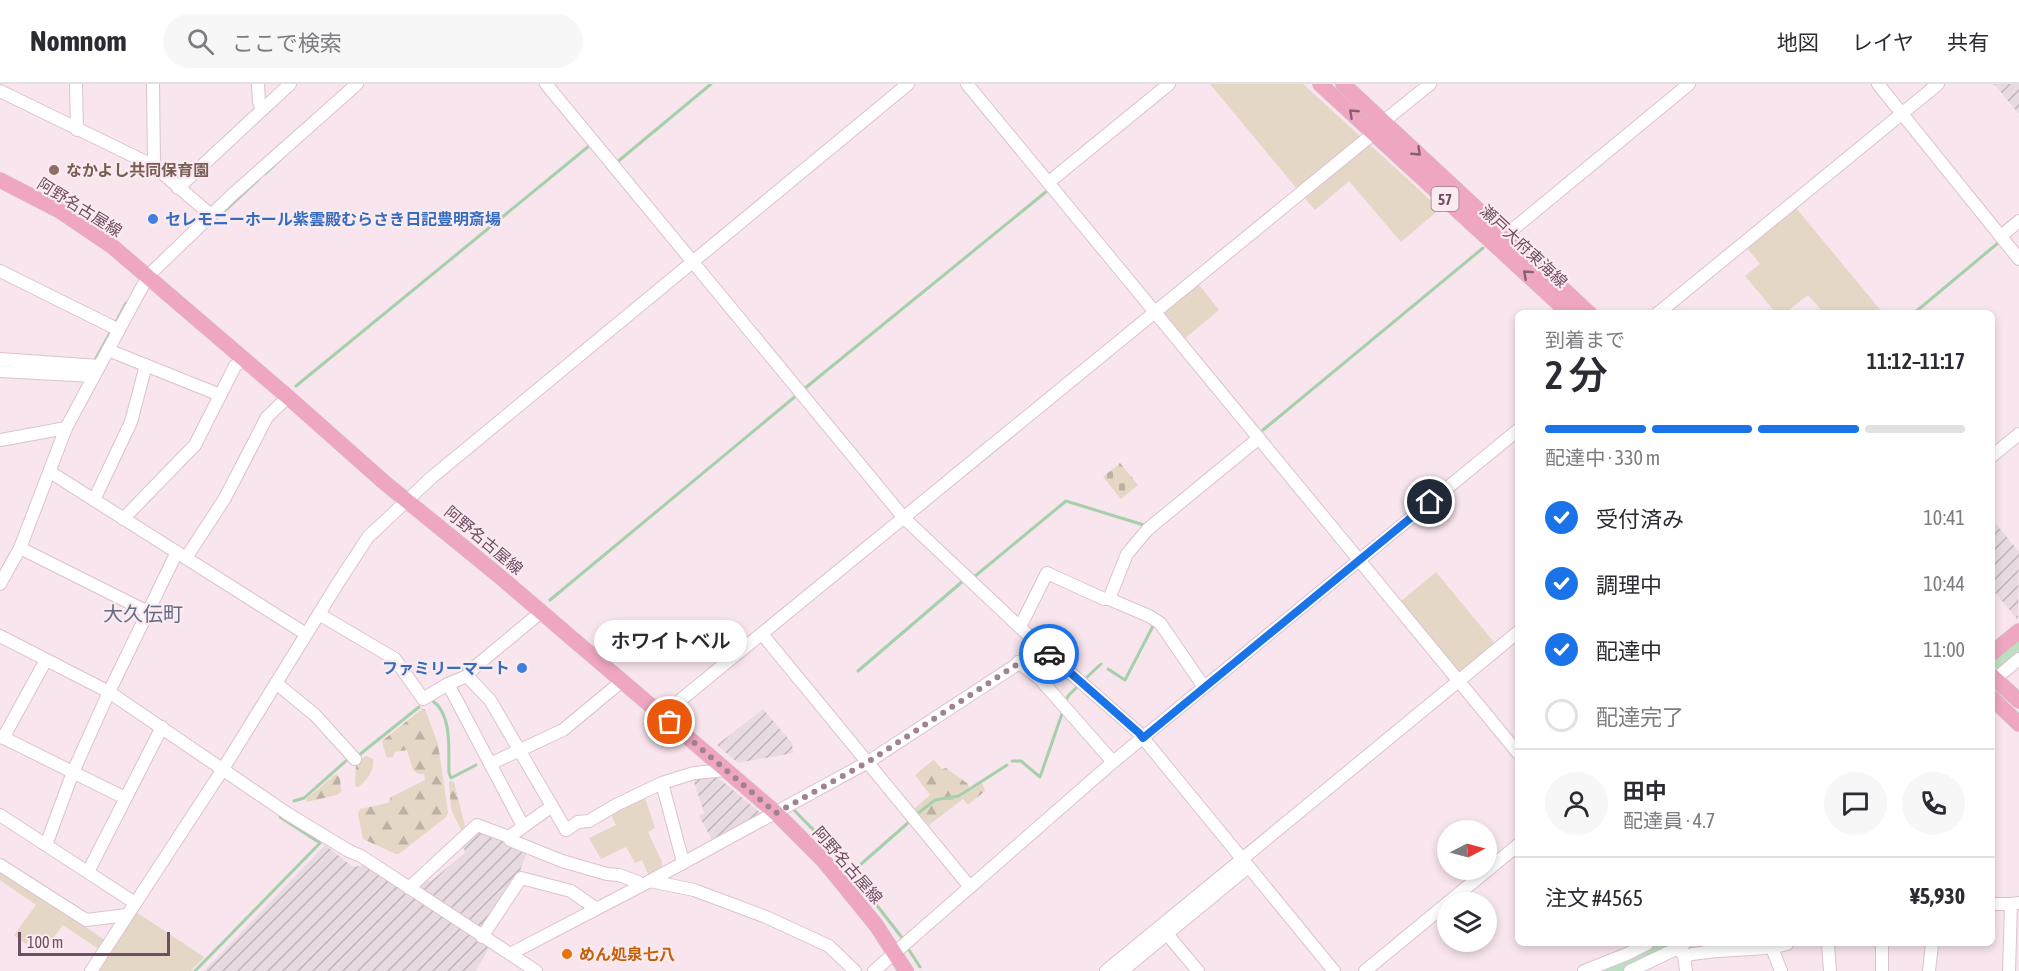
<!DOCTYPE html>
<html lang="ja">
<meta charset="utf-8">
<style>
:root{--surface:#fff;--page:#f7f7f7;--text:#2b2b33;--muted:#7c7c81;--line:#e1e1e2;--accent:#1a73e8}
body{margin:0;font-family:"Asap Condensed","Noto Sans JP",sans-serif;background:var(--page);color:var(--text);height:100vh;display:flex;flex-direction:column;font-size:22px;white-space:nowrap}
*{box-sizing:border-box;margin:0}
p{font-size:20px;color:var(--muted)}
.icon{flex:none;width:33px;height:33px;fill:none;stroke:currentColor;stroke-width:2;stroke-linecap:round;stroke-linejoin:round}
.map{position:relative;flex:1;overflow:hidden}
.sheet{position:absolute;left:1515px;top:226px;width:480px;height:636px;display:flex;flex-direction:column;background:var(--surface);border-radius:9px;box-shadow:0 3px 9px #0003}
.sheet>*{flex:none}
.needle{width:39px;rotate:84deg}
.controls{position:absolute;left:1437px;top:736px;display:grid;gap:12px}
.controls a{display:grid;place-items:center;width:60px;height:60px;border-radius:50%;background:var(--surface);box-shadow:0 3px 9px #0003;font-size:30px}
.scale{position:absolute;left:18px;bottom:15px;width:152px;box-sizing:border-box;padding-left:6px;border:3px solid #6e4e62;border-top:0;font-size:16px;line-height:21px;white-space:nowrap;color:#6e4e62;-webkit-text-stroke:4px #fceaf1;paint-order:stroke}
.pin{position:absolute;display:grid;place-items:center;width:51px;height:51px;color:#fff;margin:-26px;border:3px solid #fff;border-radius:50%;box-shadow:0 2px 6px #0007}
.courier{position:absolute;display:grid;place-items:center;width:60px;height:60px;margin:-30px;border:4px solid #1a73e8;border-radius:50%;background:#fff;color:#222;box-shadow:0 2px 8px #0007}
.bubble{position:absolute;height:42px;border-radius:21px;background:var(--surface);box-shadow:0 3px 9px #0003;font-size:20px;font-weight:600;line-height:42px;text-align:center}
.overview em{font-style:normal;font-weight:600}
.overview div{display:flex;flex-direction:column-reverse}
.overview{display:flex;align-items:center;justify-content:space-between;height:102px;padding:0 30px}
h1{font-size:39px;font-weight:600;line-height:45px}
.bar{display:grid;grid-template-columns:repeat(4,1fr);gap:9px 6px;align-content:center;height:72px;padding:0 30px}
.bar i{height:8px;border-radius:4px;background:var(--line)}
.bar .on{background:var(--accent)}
.bar p{grid-column:span 4}
.line{display:flex;align-items:center;gap:15px;padding:0 30px;border-top:2px solid var(--line)}
.line div{flex:1}
.round{display:grid;place-items:center;flex:none;width:63px;height:63px;border-radius:32px;background:var(--page)}
ol{padding:0 30px;list-style:none}
li{display:flex;align-items:center;gap:18px;height:66px}
li p{margin-inline-start:auto}
li .icon{padding:6px;border-radius:50%;background:var(--accent);color:#fff;stroke-width:4}
li:last-child{color:var(--muted)}
li i{width:33px;height:33px;border:3px solid var(--line);border-radius:50%}
header{display:flex;align-items:center;gap:36px;box-sizing:border-box;height:84px;padding:0 30px;background:var(--surface);border-bottom:2px solid var(--line)}
header strong{font-size:28px}
nav{display:flex;gap:33px;margin-inline-start:auto;font-size:21px}
.search{width:420px;height:54px;background:var(--page);display:flex;align-items:center;gap:15px;box-sizing:border-box;padding:0 21px;border-radius:33px;color:var(--muted);font-size:22px}
.map>svg:first-child{display:block}
</style>
<header>
<strong>Nomnom</strong>
<div class="search"><svg class="icon" aria-label="search" viewBox="0 0 24 24"><circle cx="10" cy="10" r="6"/><path d="M15 15l6 6"/></svg>ここで検索</div>
<nav><a>地図</a><a>レイヤ</a><a>共有</a></nav>
</header>
<div class="map">
<svg width="2019" height="887" viewBox="0 0 2019 887">
<defs>
<pattern id="industrial-furrows" width="10" height="10" patternUnits="userSpaceOnUse" patternTransform="scale(1.5)"><rect width="10" height="10" fill="#e7dbe1"/><path d="M-1 1l2-2M0 10L10 0M9 11l2-2" fill="none" stroke="#bfb4ba"/></pattern>
<pattern id="forest-firs" width="22" height="20" patternUnits="userSpaceOnUse" patternTransform="scale(1.5)"><rect width="22" height="20" fill="#e4d7c5"/><path d="M5 1l3.5 6h-7zM16 11l3.5 6h-7z" fill="#bdb1a3"/></pattern>
<pattern id="cemetery-stones" width="16" height="16" patternUnits="userSpaceOnUse" patternTransform="scale(1.5)"><rect width="16" height="16" fill="#e4d7c5"/><path d="M2 7V4a2 2 0 0 1 4 0v3zM10 15v-3a2 2 0 0 1 4 0v3z" fill="#bdb1a3"/></pattern>
</defs>
<rect width="100%" height="100%" fill="#f9e5ed"/>
<!-- industrial -->
<g fill="url(#industrial-furrows)">
<path d="M1994,0h25v30z"/>
<path d="M1992,435l27,33 -1,68 -26,-31z"/>
<path d="M763,625l29,34 1,10 -55,10 -21,-18z"/>
<path d="M715,691l48,40 -50,27 -14,-26 5,-3 -11,-34z"/>
<path d="M478,745l50,20 -9,25 -36,54 -6,1 -62,-41 10,-12 5,6 36,-30 -5,-7z"/>
<path d="M325,761l28,22 12,-2 125,81 -14,25h-272z"/>
</g>
<!-- green -->
<g fill="#e4d7c5">
<path d="M1210,0h93l58,53 -63,53z"/>
<path d="M1368,59l72,66 -39,33 -52,-61 -34,29 -12,-14z"/>
<path d="M1796,124l87,105h-59l-16,-18 -23,18h-9l-31,-37 15,-12 -13,-16z"/>
<path d="M1197,198l22,28 -35,29 -21,-25 1,-5z"/>
<path d="M1436,488l61,74 -36,30 -61,-74z"/>
<path d="M644,711l11,33 -7,4 14,30 -1,8 -12,6 -7,-16 -7,3 -9,-16 -25,12 -12,-21 27,-13 -5,-11z"/>
<path d="M0,785l106,72 -6,9 -37,-25 -15,20 -14,-11 -8,10 -12,-9 22,-30 -36,-25z"/>
<path d="M136,828l68,45 -13,14h-92z"/>
</g>
<!-- forest -->
<g fill="url(#forest-firs)">
<path d="M422,625h3l13,35 10,69 -2,4 -47,37h-3l-33,-15 -5,-25 2,-5 28,-6 3,-6c12,-6 22,-11 34,-17l-1,-6h-6l-5,-4 -6,-20 -12,2 -2,5 -5,1 -2,-2 -4,-15z"/>
<path d="M367,672l6,3c2,10 -6,22 -15,28l-3,-1 1,-21 3,-5z"/>
<path d="M933,676l2,1 7,8 4,-1 22,16 1,4 -10,7 -25,4 -17,14 -4,-3 17,-15 -15,-20z"/>
<path d="M336,690l4,4 1,14 -4,3 -31,7 1,-4z"/>
<path d="M449,697l5,1 11,44 -3,6 -11,-23z"/>
<path d="M982,699l3,8 -17,14 -5,-6 -34,26 -10,-10 17,-14 25,-4z"/>
</g>
<!-- cemetery -->
<path fill="url(#cemetery-stones)" d="M1120,379l18,22 -17,14 -18,-22z"/>
<g fill="none" stroke-linecap="round" stroke-linejoin="round">
<!-- stream -->
<g stroke="#a4d0aa" stroke-width="3">
<path d="M616,79l95,-79"/>
<path d="M265,90l17,-16"/>
<path d="M212,139l47,-44"/>
<path d="M1913,230l85,-71"/>
<path d="M116,238l10,-19"/>
<path d="M95,276l15,-27"/>
<path d="M296,302l293,-240"/>
<path d="M804,305l243,-198"/>
<path d="M1263,346l220,-182"/>
<path d="M974,493l92,-76 81,25"/>
<path d="M550,516l247,-205"/>
<path d="M1108,585l17,11 28,-54"/>
<path d="M461,586l12,-9"/>
<path d="M858,587l105,-90"/>
<path d="M1086,594l15,-14"/>
<path d="M433,617c20,15 15,50 16,72l2,5 25,-13"/>
<path d="M1065,619l3,-7 10,-10"/>
<path d="M359,671l60,-48"/>
<path d="M1012,677h9l19,16 23,-66"/>
<path d="M294,717l10,-3 43,-38"/>
<path d="M794,726l43,44 66,85"/>
<path d="M916,731l19,-15 24,-4 48,-31"/>
<path d="M852,788l57,-50"/>
<path d="M909,866l11,17"/>
<path d="M195,887l125,-128 -40,-26"/>
</g>
<!-- river -->
<g stroke="#bcdfc1" stroke-width="18">
<path d="M2002,578l17,-13"/>
<path d="M1609,887l43,-18 15,-9"/>
</g>
<!-- minor casing -->
<g stroke="#dcc2d0" stroke-width="14">
<g id="minor">
<path d="M76,0l1,46"/>
<path d="M153,0l1,82"/>
<path d="M258,0l1,18 3,7"/>
<path d="M546,0l358,434 138,130 97,85 195,238"/>
<path d="M967,0l551,669"/>
<path d="M1878,0l141,175"/>
<path d="M0,7l154,75 57,49"/>
<path d="M1384,37l46,-37"/>
<path d="M1049,98l120,-98"/>
<path d="M178,104l112,-104"/>
<path d="M1506,151l183,-151"/>
<path d="M2001,152l18,-15"/>
<path d="M0,187l119,59"/>
<path d="M1657,230l281,-230"/>
<path d="M108,266l112,45"/>
<path d="M0,275l99,7"/>
<path d="M0,287l93,5"/>
<path d="M0,356l66,-12"/>
<path d="M1992,372l27,-22"/>
<path d="M50,388l256,162"/>
<path d="M94,416l37,-78 15,-57"/>
<path d="M123,435l72,-74 40,-79 9,-6"/>
<path d="M20,464l128,64"/>
<path d="M186,474l39,-60 42,-81 21,-20"/>
<path d="M0,500l20,-36 46,-120 82,-152 84,-81 125,-111"/>
<path d="M1109,515l18,-45 21,-25 111,-91"/>
<path d="M319,530l76,45 28,40 25,-15 19,-8 9,-10 65,-54"/>
<path d="M1018,541l5,-4 24,-48 57,26h5l40,17 11,7 44,64"/>
<path d="M762,550l208,253"/>
<path d="M0,552l109,56 179,122 61,37 12,5 175,115"/>
<path d="M1018,578l22,17 73,83"/>
<path d="M467,592l23,24 76,130 12,-8 11,-1 27,-16 46,-22"/>
<path d="M1995,595l24,-20"/>
<path d="M276,599l39,32 40,44"/>
<path d="M448,600l75,142"/>
<path d="M663,632l9,-9 702,-574"/>
<path d="M0,652l125,62"/>
<path d="M3,654l43,-78"/>
<path d="M490,680l73,-34 59,-49"/>
<path d="M0,731l135,88"/>
<path d="M509,753l1,3 52,21 45,13 12,1 19,7 4,3"/>
<path d="M46,761l27,-73 36,-80 68,-140"/>
<path d="M683,778l-21,-79 32,-10 32,-3"/>
<path d="M0,781l86,55 41,-5"/>
<path d="M88,788l74,-145"/>
<path d="M650,797l44,9 72,27 63,29 26,25"/>
<path d="M409,804l68,-63 32,12 43,-31"/>
<path d="M1992,820h19"/>
<path d="M1167,850l31,37"/>
<path d="M482,853l39,-59 50,13 24,17"/>
<path d="M1828,860l2,27"/>
<path d="M1882,860v27"/>
<path d="M1772,864l9,23"/>
<path d="M1679,866l5,6 2,15"/>
<path d="M510,870l140,-73 218,-119 174,-114"/>
<path d="M1684,872c34,-9 69,-3 103,-12"/>
<path d="M91,887l132,-202 115,-186 30,-46 63,-59 477,-394"/>
<path d="M874,887l239,-209 405,-332"/>
<path d="M1106,887l412,-339"/>
<path d="M1122,887l126,-104"/>
<path d="M1365,887l153,-126"/>
<path d="M1584,887l43,-17 20,-10"/>
<path d="M1630,887l48,-23 6,-4"/>
<path d="M1929,887l3,-27"/>
<path d="M2009,887l2,-67 8,-1"/>
</g>
</g>
<!-- major casing -->
<g stroke="#d1c6cd" stroke-width="16">
<g id="major">
<path d="M1320,0l250,230"/>
<path d="M1343,0l247,230"/>
<path d="M0,96l60,31 53,36 175,150 97,86 113,92 228,195 50,43 47,47 53,65 30,46"/>
<path d="M1992,569l27,-22"/>
<path d="M1992,592l27,25"/>
<path d="M1992,614l27,26"/>
</g>
</g>
<!-- minor -->
<use href="#minor" stroke="#fff" stroke-width="12"/>
<!-- major -->
<use href="#major" stroke="#efa6c1" stroke-width="15"/>
</g>
<!-- one-way arrows -->
<defs><path id="oneway-chevron" d="M-2-3.5L2.5 0L-2 3.5" fill="none" stroke-width="1.6" stroke-linecap="round" stroke-linejoin="round" transform="scale(1.5)"/></defs>
<g stroke="#886075">
<use href="#oneway-chevron" transform="translate(1353 29) rotate(-137)"/>
<use href="#oneway-chevron" transform="translate(1417 68) rotate(43)"/>
<use href="#oneway-chevron" transform="translate(1527 190) rotate(-138)"/>
</g>
<g fill="none" stroke-linecap="round" stroke-linejoin="round">
<!-- done -->
<path stroke="#9f8393" stroke-width="6" stroke-dasharray="0 10.8" d="M670,638l106,91 92,-51 174,-114 7,6"/>
<!-- route -->
<path stroke="#1a73e8" stroke-width="8" d="M1049,570l90,79 4,5 287,-236"/>
</g>
<!-- markers -->
<circle fill="#8d6e63" stroke="#fceaf1" stroke-width="2" cx="54" cy="86" r="6"/>
<g fill="#3f7fe0" stroke="#fceaf1" stroke-width="2">
<circle cx="153" cy="135" r="6"/>
<circle cx="522" cy="584" r="6"/>
</g>
<circle fill="#e8710a" stroke="#fceaf1" stroke-width="2" cx="567" cy="870" r="6"/>
<g text-anchor="middle" dominant-baseline="central" stroke-width="4.5" stroke-linejoin="round" paint-order="stroke">
<!-- shield labels -->
<rect fill="#fceaf1" stroke="#997d8d" stroke-width="1.5" x="1431.5" y="103" width="27" height="24" rx="4.5"/>
<g font-size="15" font-weight="bold" fill="#6e4e62">
<text x="1445" y="115">57</text>
</g>
<!-- education labels -->
<g font-size="16" font-weight="bold" fill="#785e54" stroke="#fceaf1" text-anchor="start">
<text x="66" y="86">なかよし共同保育園</text>
</g>
<!-- street labels -->
<g font-size="16" fill="#6e4e62" stroke="#fceaf1">
<text transform="translate(80 123) rotate(32)">阿野名古屋線</text>
<text transform="translate(1524 162) rotate(43)">瀬戸大府東海線</text>
<text transform="translate(484 456) rotate(40)">阿野名古屋線</text>
<text transform="translate(848 781) rotate(49)">阿野名古屋線</text>
</g>
<!-- shop labels -->
<g font-size="16" font-weight="bold" fill="#366cbe" stroke="#fceaf1" text-anchor="start">
<text x="165" y="135">セレモニーホール紫雲殿むらさき日記豊明斎場</text>
<text x="510" y="584" text-anchor="end">ファミリーマート</text>
</g>
<!-- food labels -->
<g font-size="16" font-weight="bold" fill="#c56008" stroke="#fceaf1" text-anchor="start">
<text x="579" y="870">めん処泉七八</text>
</g>
<!-- quarter labels -->
<g font-size="20" fill="#616d83" stroke="#fceaf1">
<text x="143" y="529">大久伝町</text>
</g>
</g>
</svg>
<div class="controls">
<a><svg class="needle" viewBox="-14 -14 28 28"><path d="M0-13l5 13h-10z" fill="#e53935"/><path d="M0 13l5-13h-10z" fill="#7c7c81"/></svg></a>
<a><svg class="icon" aria-label="layers" viewBox="0 0 24 24"><path d="M12 4l9 5-9 5-9-5zM3 14l9 5 9-5"/></svg></a>
</div>
<div class="scale">100 m</div>
<div class="pin" style="left:670px;top:638px;background:#ea580c"><svg class="icon" aria-label="bag" viewBox="0 0 24 24"><path d="M5 8h14l-1 12H6zM9 8a3 3 0 0 1 6 0"/></svg></div>
<div class="pin" style="left:1430px;top:418px;background:#1f2937"><svg class="icon" aria-label="home" viewBox="0 0 24 24"><path d="M3 11l9-7 9 7M6 9v11h12V9"/></svg></div>
<div class="courier" style="left:1049px;top:570px"><svg class="icon" aria-label="car" viewBox="0 0 24 24"><path d="M5 17H2v-5l4-1 3-4h7l3 4 3 1v5h-3M9 17h6M6 11h13"/><circle cx="7" cy="17" r="2"/><circle cx="17" cy="17" r="2"/></svg></div>
<div class="bubble" style="left:594px;top:536px;width:153px">ホワイトベル</div>
<section class="sheet">
<div class="overview"><div><h1>2 分</h1><p>到着まで</p></div><em>11:12–11:17</em></div>
<div class="bar"><i class="on"></i><i class="on"></i><i class="on"></i><i></i><p>配達中 · 330 m</p></div>
<ol>
<li><svg class="icon" aria-label="check" viewBox="0 0 24 24"><path d="M5 12l5 5 9-10"/></svg>受付済み<p>10:41</p></li>
<li><svg class="icon" aria-label="check" viewBox="0 0 24 24"><path d="M5 12l5 5 9-10"/></svg>調理中<p>10:44</p></li>
<li><svg class="icon" aria-label="check" viewBox="0 0 24 24"><path d="M5 12l5 5 9-10"/></svg>配達中<p>11:00</p></li>
<li><i></i>配達完了</li>
</ol>
<div class="line" style="height:108px"><a class="round"><svg class="icon" aria-label="person" viewBox="0 0 24 24"><circle cx="12" cy="8" r="4"/><path d="M4 21q1-7 8-7t8 7"/></svg></a><div><b>田中</b><p>配達員 · 4.7</p></div><a class="round"><svg class="icon" aria-label="chat" viewBox="0 0 24 24"><path d="M4 5h16v11H9l-5 4z"/></svg></a><a class="round"><svg class="icon" aria-label="phone" viewBox="0 0 24 24"><path d="M5 4h4l2 5-3 2q2 4 5 5l2-3 5 2v4C11 20 4 13 5 4z"/></svg></a></div>
<div class="line" style="height:78px"><div>注文 #4565</div><b>¥5,930</b></div>
</section>
</div>
